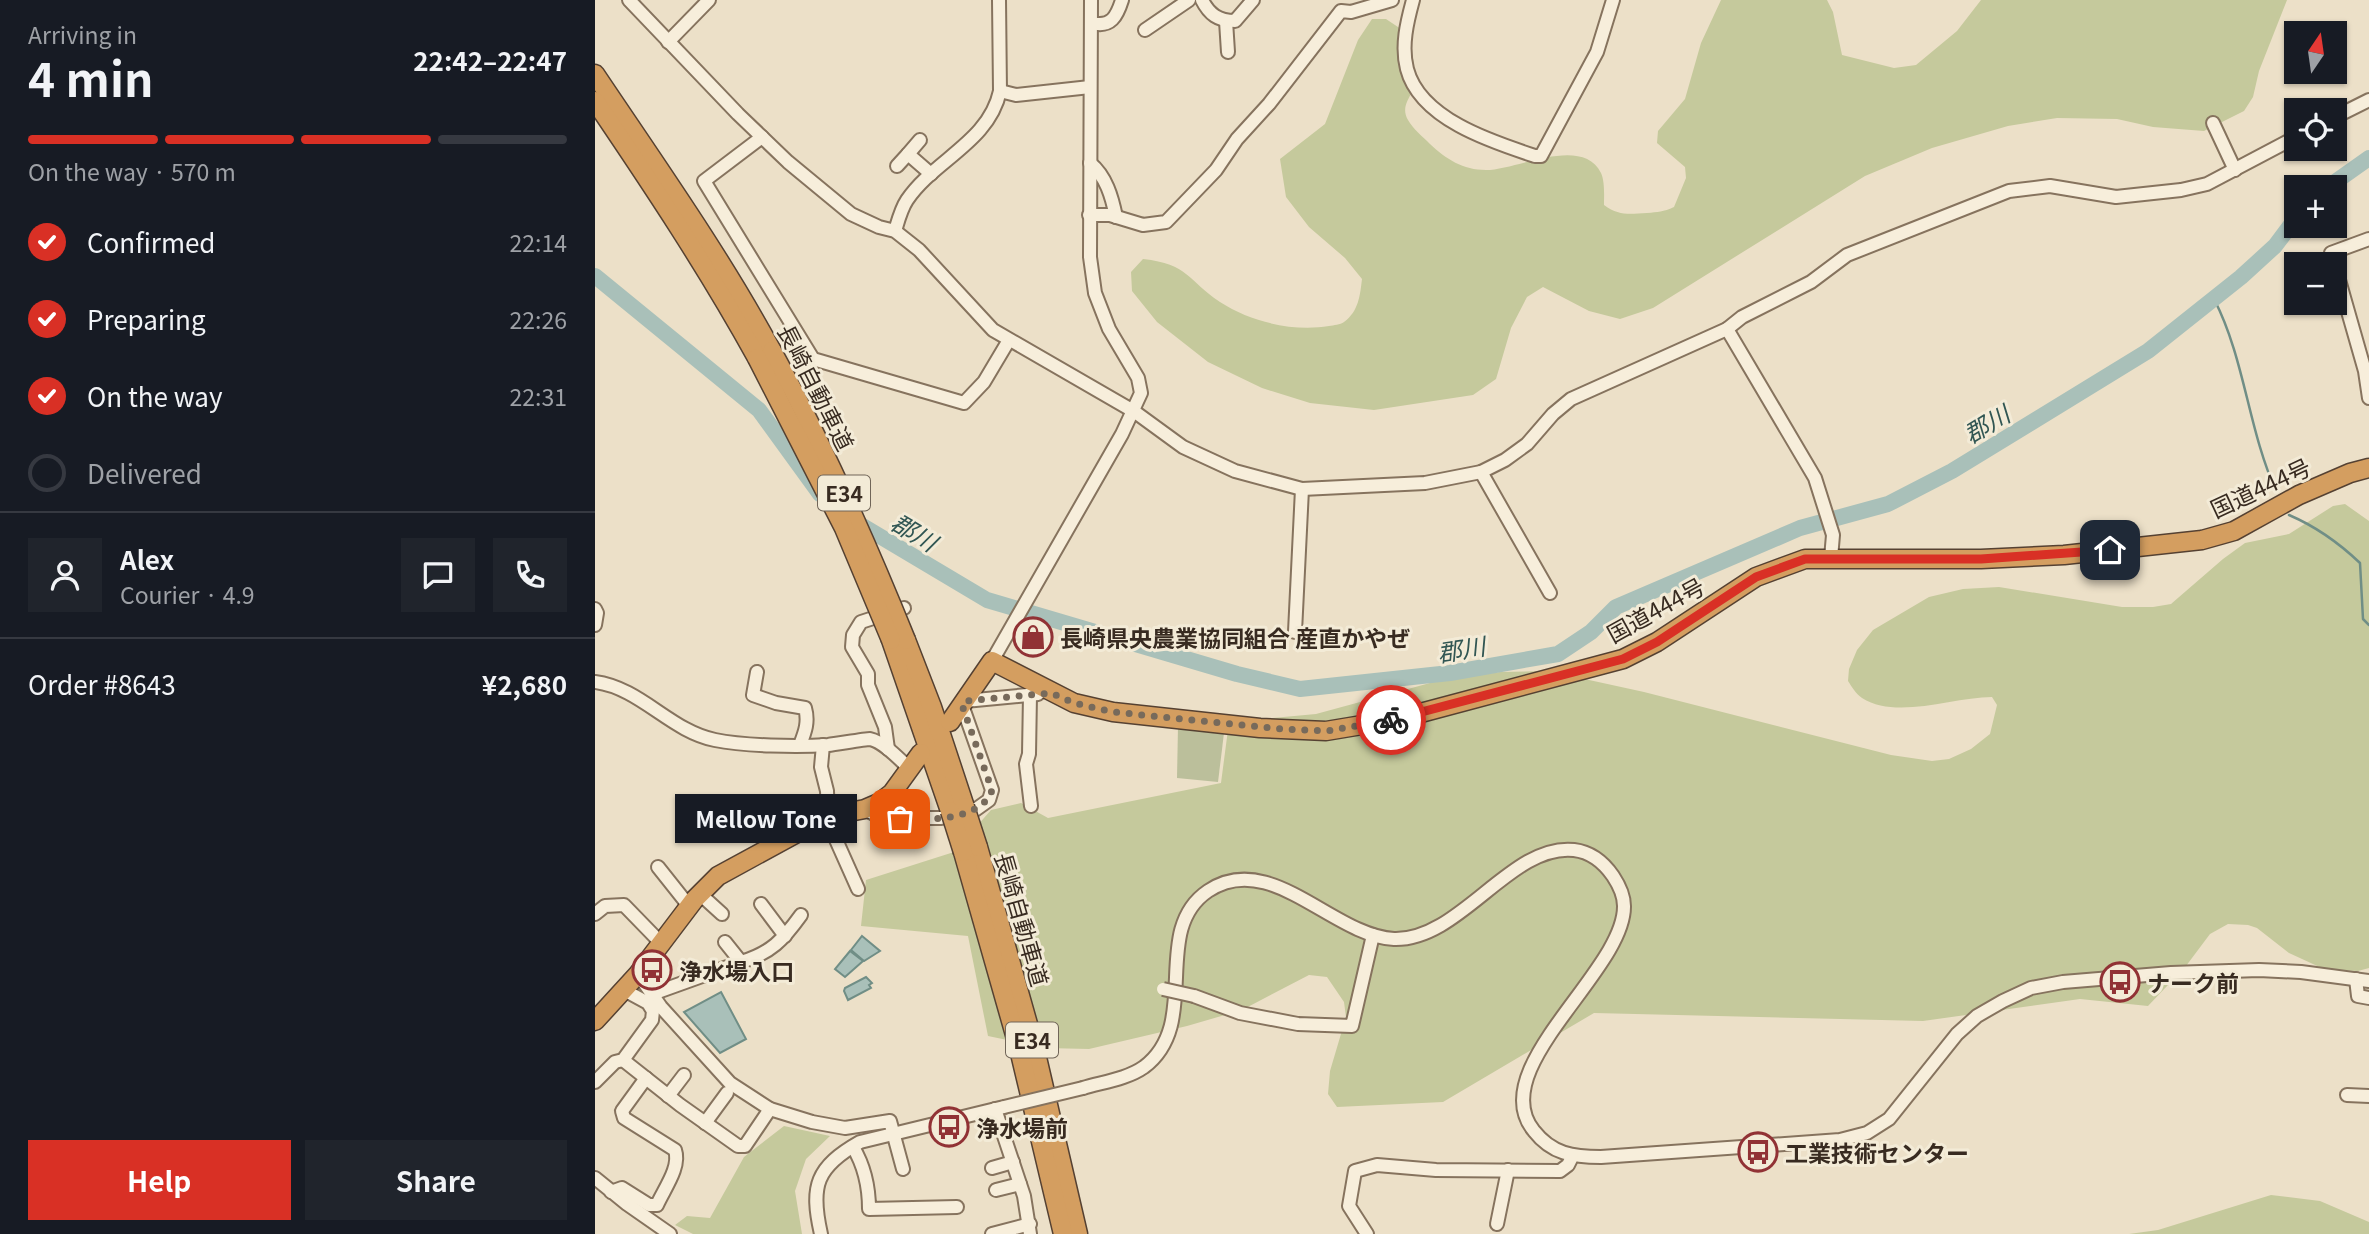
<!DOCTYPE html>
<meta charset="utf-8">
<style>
:root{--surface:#171b24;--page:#20242c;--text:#f1f3f6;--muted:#9ea1a6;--line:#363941;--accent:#d93025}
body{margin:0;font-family:Georgia,"Noto Sans JP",serif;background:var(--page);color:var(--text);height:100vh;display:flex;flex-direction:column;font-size:26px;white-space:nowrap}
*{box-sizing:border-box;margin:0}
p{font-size:23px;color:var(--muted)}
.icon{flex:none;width:38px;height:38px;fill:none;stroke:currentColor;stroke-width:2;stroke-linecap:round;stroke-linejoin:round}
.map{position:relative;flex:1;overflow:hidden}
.sheet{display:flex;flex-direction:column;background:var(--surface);width:595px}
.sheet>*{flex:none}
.needle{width:46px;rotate:13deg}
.buttons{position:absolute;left:1689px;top:21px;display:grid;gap:14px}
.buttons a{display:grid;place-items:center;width:63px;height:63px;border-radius:0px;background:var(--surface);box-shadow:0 2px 5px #0004;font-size:35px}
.pin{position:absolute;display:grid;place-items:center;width:60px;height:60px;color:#fff;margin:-30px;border-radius:14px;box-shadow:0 4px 10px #0006}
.courier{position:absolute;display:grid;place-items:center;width:70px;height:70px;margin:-35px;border:5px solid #d93025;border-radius:50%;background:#fff;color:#222;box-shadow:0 2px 9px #0007}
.bubble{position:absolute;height:49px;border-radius:0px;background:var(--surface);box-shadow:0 2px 5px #0004;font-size:23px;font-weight:700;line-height:49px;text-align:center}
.headline em{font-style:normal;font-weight:700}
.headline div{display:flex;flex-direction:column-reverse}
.headline{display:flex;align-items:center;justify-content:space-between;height:119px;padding:0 28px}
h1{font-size:46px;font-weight:700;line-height:52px}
.bar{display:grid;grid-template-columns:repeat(4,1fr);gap:10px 7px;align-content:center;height:84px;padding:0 28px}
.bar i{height:9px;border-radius:5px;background:var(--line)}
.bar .on{background:var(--accent)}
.bar p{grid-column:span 4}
.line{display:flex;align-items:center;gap:18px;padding:0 28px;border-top:2px solid var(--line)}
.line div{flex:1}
.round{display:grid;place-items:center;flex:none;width:74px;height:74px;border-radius:0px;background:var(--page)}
ol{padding:0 28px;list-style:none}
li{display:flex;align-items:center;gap:21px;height:77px}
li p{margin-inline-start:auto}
li .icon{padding:7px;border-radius:50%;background:var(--accent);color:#fff;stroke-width:4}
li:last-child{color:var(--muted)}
li i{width:38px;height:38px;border:4px solid var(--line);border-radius:50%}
.cta{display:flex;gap:14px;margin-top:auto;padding:14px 28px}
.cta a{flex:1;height:80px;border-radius:0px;background:var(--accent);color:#fff;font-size:28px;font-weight:700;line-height:80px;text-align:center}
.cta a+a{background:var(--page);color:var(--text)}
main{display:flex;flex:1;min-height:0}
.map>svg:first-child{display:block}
</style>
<main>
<section class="sheet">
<div class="headline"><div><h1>4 min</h1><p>Arriving in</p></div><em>22:42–22:47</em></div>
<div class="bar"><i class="on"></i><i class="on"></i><i class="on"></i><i></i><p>On the way · 570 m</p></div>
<ol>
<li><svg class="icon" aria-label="check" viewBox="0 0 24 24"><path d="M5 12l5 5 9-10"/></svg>Confirmed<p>22:14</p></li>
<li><svg class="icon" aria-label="check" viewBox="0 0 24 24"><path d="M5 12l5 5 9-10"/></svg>Preparing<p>22:26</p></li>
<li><svg class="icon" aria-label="check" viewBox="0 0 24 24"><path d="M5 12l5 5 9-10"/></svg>On the way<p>22:31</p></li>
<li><i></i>Delivered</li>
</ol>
<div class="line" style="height:126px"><a class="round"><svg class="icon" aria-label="person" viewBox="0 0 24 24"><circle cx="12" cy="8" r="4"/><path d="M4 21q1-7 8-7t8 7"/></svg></a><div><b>Alex</b><p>Courier · 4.9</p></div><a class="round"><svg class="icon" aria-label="chat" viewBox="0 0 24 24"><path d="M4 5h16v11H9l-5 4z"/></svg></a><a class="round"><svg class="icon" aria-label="phone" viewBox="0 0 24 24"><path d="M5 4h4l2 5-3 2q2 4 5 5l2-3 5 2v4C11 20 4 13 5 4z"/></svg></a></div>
<div class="line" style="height:91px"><div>Order #8643</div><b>¥2,680</b></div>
<div class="cta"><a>Help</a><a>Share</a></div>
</section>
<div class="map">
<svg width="1774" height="1234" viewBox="0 0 1774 1234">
<rect width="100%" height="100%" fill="#ece0c8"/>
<!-- green -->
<g fill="#c5c99c">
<path d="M1126,0h106l6,12 9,43 52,13 22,-3 41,-34 24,-31h306l-28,71 -6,26 -9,14 -40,20 -51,-4 -36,-8 -60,-1 -49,8 -76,22 -67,28 -212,132 -33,11 -31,-8 -46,-24 -16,10 -16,31 -15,51 -23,16 -99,15 -64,-7 -48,-15 -54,-26 -51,-40 -25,-31 -1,-19 12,-13c46,5 44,21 77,43 31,20 73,30 109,24 5,-1 11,-1 15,-4 15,-11 16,-27 18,-43l-17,-21 -36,-31 -23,-30 -6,-38 45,-35 33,-84 14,-21h14l21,14c4,16 10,36 7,53 -3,12 -14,20 -6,34 5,9 15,17 22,24 16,15 33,26 56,26 31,0 96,-35 115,3 4,9 3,23 3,32 15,11 25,9 43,8 11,-1 16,-1 27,-6l12,-29 -1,-11 -28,-24 1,-12 27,-32 16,-56z"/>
<path d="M1750,504l24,17v447l-11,3 -32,-1 -37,-17 -32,-25 -9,-3 -20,-1 -18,10 -24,32 -38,40 -68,-7 -157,22 -329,-8 -151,89 -106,5 -9,-13 2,-23 16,-54 -2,-15 -17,-25 -18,-2 -67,35 -55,16 -98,23 -44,-1 -57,-12 -20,-100 -107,-10 5,-46 88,-28 37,-42 30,-7 27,15 173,-35 8,-61 87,-8 125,-34 59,-8 48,-1 96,21 247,63 41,6 17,-2 22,-10 19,-15 7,-29 -5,-8c-39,0 -95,23 -130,1 -6,-4 -10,-11 -14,-17l1,-12 8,-19 16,-20 56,-33 34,-8 36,-2 123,20h31l18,-3 52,-45 22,-16 44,-9 44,-28z"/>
<path d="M189,1126l46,10 -24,23 -11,32 7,43h-109l-18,-9 12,-9 23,2 34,-61z"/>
<path d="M1676,1195l49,6 49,21v12h-240l29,-4z"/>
</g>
<!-- cemetery -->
<path fill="#bbbf9b" d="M583,726l46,7 -6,49 -41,-4z"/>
<!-- water -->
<g fill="#a9c0b9" stroke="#708e86" stroke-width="2">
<path d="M267,936l18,15 -16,10 -13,-11z"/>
<path d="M255,951l13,10 -18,16 -10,-8z"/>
<path d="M271,977l6,6 -3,2 2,3 -23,12 -4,-9 1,-3z"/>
<path d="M126,992l25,47 -26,14 -36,-41z"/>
</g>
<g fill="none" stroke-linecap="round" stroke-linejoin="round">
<!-- stream -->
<g stroke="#708e86" stroke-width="2.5">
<path d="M1619,299c31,60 34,130 62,192"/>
<path d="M1694,515c28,12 49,27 71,48l3,56 6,6"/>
</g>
<!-- river -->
<g stroke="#a9c0b9" stroke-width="16">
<path d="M1733,187l41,-29"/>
<path d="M0,276l164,134 61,84"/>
<path d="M256,519l136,81 250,74 63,15 150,-16 108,-19 33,-22 25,-25 184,-79 88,-24 64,-33 196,-120 93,-74 34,-31 21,-28"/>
</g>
<!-- minor casing -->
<g stroke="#86735e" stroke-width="16">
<g id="minor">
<path d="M34,0l109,114 50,48 63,52 28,13 16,4 24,19 74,80 142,82 48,35 52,24 67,18 123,-6 56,-11 24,-12 22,-16 26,-30 18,-15 156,-70 15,-12 69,-35 36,-27 162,-64 41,-5 66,11 65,-7 26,-6 89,-47"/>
<path d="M607,0c7,14 16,21 33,21l18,-21"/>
<path d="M818,0c-6,22 -12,46 -6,69 13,50 85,73 128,87h6l56,-104 16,-52"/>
<path d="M631,21l2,31"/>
<path d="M497,23c19,5 25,-7 30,-23"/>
<path d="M550,30l44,-30"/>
<path d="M73,42l41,-42"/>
<path d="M405,91l16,4 74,-8"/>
<path d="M1740,117l34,-17"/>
<path d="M1618,123l22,47"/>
<path d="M167,137l-58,44 109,178 151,44 20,-21 25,-42"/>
<path d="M325,140l-12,14 23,20"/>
<path d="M495,163c16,13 22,34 26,54"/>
<path d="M302,166l11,-12"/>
<path d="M494,215h21l33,10 23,-3 50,-52 21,-31 32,-35 72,-93 10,1 41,-12"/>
<path d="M300,231c3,-10 6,-22 12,-31 27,-40 82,-58 93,-109l-1,-91"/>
<path d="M1739,264l-3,-11 38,-14"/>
<path d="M1740,266l30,105 4,27"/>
<path d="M1132,329l88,149 18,57 -2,23"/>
<path d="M886,472l69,121"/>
<path d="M0,609l2,4 -2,12"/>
<path d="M700,632l7,-143"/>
<path d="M397,661l130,-227 19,-41 -3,-15 -29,-49 -14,-36 -5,-36 1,-257"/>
<path d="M162,672l-4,23 23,8 29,5c4,14 0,24 -5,37"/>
<path d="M0,682c46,6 75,49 120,58 29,6 82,7 113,5 9,-1 37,-6 42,-6 14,3 29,20 39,29"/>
<path d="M435,695l-1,59 -3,10 5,42"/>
<path d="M370,701l73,-7"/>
<path d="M228,745l-2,22 6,24 1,25 5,17 25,56"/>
<path d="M293,749l-3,-22 -17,-42v-11l-16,-27 1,-12 8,-13 43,-14"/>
<path d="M152,809l30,35"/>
<path d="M270,809l16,9h60l34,-8 14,-10 3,-10 -30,-85"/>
<path d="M63,867l31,39"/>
<path d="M105,894l22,20"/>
<path d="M166,904l24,32"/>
<path d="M0,914l10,-8 19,-1 36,37"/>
<path d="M130,942l16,20c30,-9 42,-22 60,-47"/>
<path d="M43,974l23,33 69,76 40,26 42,13 33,6 45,-7 13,48"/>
<path d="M1761,979l2,17 11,2"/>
<path d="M57,994l89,-32"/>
<path d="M599,996l46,17 58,11 54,2 21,-91"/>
<path d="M28,1060l57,45 58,41h7l25,-37"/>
<path d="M0,1082l20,-20 8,-2 29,-40 1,-9 -5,-8 -24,-13"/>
<path d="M488,1088c20,-6 44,-9 61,-21 59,-44 5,-136 64,-176 62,-42 125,45 186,48 66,2 117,-96 180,-89 17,2 30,13 39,26 6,9 11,20 11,30 1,65 -141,163 -90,225 18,23 39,26 67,26l239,-17 27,-7 22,-14 68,-85 20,-18 26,-15 28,-13 32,-6 108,-9 88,-3 42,2 68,9"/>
<path d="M1752,1095l22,1"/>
<path d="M73,1096l16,-21"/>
<path d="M400,1109l29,87 6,38"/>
<path d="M110,1123l22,-30"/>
<path d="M258,1147c12,20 16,39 16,62l88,-2"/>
<path d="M397,1168l21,-6"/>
<path d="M0,1178l32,26 43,30"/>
<path d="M401,1190l24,-6"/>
<path d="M16,1192l11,-4 27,17h8c7,-16 24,-38 18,-55l-51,-32 -2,-7 24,-33"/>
<path d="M902,1224l11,-54"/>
<path d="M226,1234c-11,-48 -5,-67 39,-92l144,-35"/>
<path d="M397,1234l38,-10"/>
<path d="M772,1234l-18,-28 6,-35 22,-6 59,5 124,1 8,-6 4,-8"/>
</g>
</g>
<!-- highway casing -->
<g stroke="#554132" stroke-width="21">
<g id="highway">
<path d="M0,74c61,91 125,181 177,277"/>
<path d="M0,101c57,84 113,168 162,257"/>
<path d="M296,640l59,171"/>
<path d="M311,640l26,67 33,100"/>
<path d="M355,722l42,-61 82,42 39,9 147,16 66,3 72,-12 225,-60 34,-17 99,-65 49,-18h176l83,-4 138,-15 32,-9 65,-36 51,-22 19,-5"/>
<path d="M383,847l57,202 43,185"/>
<path d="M368,852l56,197 44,185"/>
<path d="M0,1021l43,-47 56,-74 24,-24 110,-60 37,-7 14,-6 13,-10 29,-40"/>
</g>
</g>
<!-- minor -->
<use href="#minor" stroke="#f7eedb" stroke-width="12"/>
<!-- highway -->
<use href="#highway" stroke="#d49e60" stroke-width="18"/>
<!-- minor-bridge casing -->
<g stroke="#86735e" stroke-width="16" stroke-linecap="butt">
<g id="minor-bridge">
<path d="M568,989l31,7"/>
<path d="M409,1107l79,-19"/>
</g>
</g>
<!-- highway-bridge casing -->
<g stroke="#554132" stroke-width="21" stroke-linecap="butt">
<g id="highway-bridge">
<path d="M177,351c51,93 94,190 134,289"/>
<path d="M162,358l87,170 47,112"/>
<path d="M370,807l13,40"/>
<path d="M355,811l13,41"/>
</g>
</g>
<!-- minor-bridge -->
<use href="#minor-bridge" stroke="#f7eedb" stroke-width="12"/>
<!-- highway-bridge -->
<use href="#highway-bridge" stroke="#d49e60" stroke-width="18"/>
</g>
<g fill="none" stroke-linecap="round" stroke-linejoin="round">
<!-- done -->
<path stroke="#776a5b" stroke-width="7" stroke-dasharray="0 12.6" d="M305,819c27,1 82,2 92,-29l-30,-85 3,-4 86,-8 23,10 39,9 169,17 45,2 64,-11"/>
<!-- route -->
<path stroke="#d93025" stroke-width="9" d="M796,720l232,-61 34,-17 99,-65 49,-18h176l129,-9"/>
</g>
<!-- icons -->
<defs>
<g id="shop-ring" transform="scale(2.0125)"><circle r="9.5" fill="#f3ebd7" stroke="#913235" stroke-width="1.5"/><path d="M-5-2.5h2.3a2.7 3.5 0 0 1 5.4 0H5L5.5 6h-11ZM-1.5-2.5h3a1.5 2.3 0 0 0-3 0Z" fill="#913235"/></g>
<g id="bus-ring" transform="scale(2.0125)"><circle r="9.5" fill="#f3ebd7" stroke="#913235" stroke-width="1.5"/><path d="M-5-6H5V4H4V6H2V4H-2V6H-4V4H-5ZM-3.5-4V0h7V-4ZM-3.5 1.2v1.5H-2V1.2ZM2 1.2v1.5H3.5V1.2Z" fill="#913235"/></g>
</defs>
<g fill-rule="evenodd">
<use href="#shop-ring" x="438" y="637"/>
<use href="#bus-ring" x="57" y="970"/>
<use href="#bus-ring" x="1525" y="982"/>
<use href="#bus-ring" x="354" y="1127"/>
<use href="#bus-ring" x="1163" y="1152"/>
</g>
<g text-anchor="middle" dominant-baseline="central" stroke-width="6" stroke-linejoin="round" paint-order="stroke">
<!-- shield labels -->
<g fill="#f3ebd7" stroke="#706558" stroke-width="2">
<rect x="223" y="475.5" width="52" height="35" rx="5"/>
<rect x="411" y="1022.5" width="52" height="35" rx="5"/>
</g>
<g font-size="21" font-weight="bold" fill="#382b21">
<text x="249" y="493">E34</text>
<text x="437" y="1040">E34</text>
</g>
<!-- street labels -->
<g font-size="23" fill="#382b21" stroke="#f3ebd7">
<text transform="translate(222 387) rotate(63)">長崎自動車道</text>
<text transform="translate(1665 487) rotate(-25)">国道444号</text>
<text transform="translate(1060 609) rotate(-29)">国道444号</text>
<text transform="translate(428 919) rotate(74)">長崎自動車道</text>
</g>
<!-- poi labels -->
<g font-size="23" font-weight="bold" fill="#382b21" stroke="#f3ebd7" text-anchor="start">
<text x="465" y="637">長崎県央農業協同組合 産直かやぜ</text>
<text x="84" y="970">浄水場入口</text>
<text x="1552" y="982">ナーク前</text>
<text x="381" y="1127">浄水場前</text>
<text x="1190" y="1152">工業技術センター</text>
</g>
<!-- water labels -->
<g font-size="24" font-style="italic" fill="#315653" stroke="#f3ebd7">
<text transform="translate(1391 423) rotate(-31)">郡川</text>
<text transform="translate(320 531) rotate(31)">郡川</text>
<text transform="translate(866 648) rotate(-9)">郡川</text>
</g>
</g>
</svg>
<div class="buttons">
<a><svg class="needle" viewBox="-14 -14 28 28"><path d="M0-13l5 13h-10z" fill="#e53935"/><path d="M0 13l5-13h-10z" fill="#9ea1a6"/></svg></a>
<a><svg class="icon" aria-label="locate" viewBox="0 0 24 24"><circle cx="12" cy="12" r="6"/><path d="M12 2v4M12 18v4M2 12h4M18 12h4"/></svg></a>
<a>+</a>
<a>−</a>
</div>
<div class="pin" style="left:305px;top:819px;background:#ea580c"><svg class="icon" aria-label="bag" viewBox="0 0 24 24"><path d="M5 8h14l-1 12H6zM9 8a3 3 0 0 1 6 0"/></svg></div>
<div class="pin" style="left:1515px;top:550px;background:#1f2937"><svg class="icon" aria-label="home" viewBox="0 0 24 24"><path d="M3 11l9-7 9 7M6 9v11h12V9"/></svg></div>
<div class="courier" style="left:796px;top:720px"><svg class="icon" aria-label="bike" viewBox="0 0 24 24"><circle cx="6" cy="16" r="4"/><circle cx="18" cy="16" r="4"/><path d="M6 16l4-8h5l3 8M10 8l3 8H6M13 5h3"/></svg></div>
<div class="bubble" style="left:80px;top:794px;width:182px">Mellow Tone</div>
</div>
</main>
